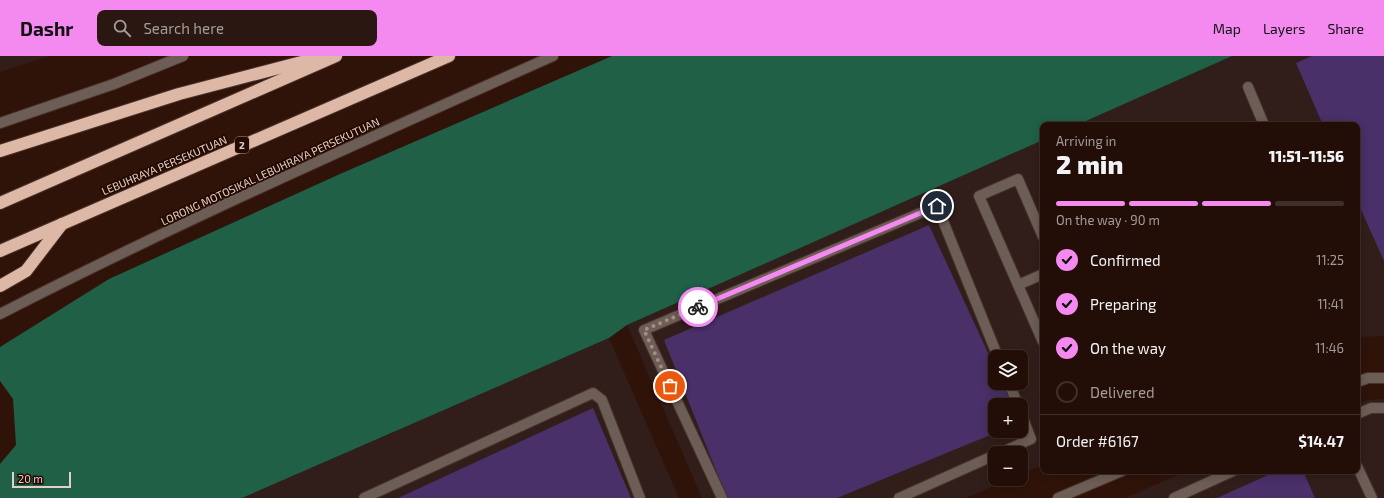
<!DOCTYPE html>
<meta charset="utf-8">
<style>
:root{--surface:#230e07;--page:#2b1711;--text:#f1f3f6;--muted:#a39c9b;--line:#402e28;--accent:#f489f0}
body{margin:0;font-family:"Exo 2",sans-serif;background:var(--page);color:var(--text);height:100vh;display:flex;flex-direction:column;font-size:15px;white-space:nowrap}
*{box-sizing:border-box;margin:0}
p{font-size:13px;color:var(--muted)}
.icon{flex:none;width:22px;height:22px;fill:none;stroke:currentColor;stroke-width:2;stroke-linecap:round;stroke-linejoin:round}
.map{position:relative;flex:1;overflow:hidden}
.sheet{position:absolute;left:1040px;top:66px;width:320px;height:352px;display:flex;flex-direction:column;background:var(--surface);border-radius:8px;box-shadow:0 2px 10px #0003,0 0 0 1px var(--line)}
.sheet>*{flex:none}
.controls{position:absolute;left:988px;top:294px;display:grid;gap:8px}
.controls a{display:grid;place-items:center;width:40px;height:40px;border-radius:8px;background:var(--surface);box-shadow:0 2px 10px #0003,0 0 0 1px var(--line);font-size:20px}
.scale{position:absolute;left:12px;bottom:10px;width:59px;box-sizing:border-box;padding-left:4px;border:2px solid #e3cfc8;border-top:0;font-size:11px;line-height:14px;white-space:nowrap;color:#e3cfc8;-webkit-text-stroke:3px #250a02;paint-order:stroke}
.pin{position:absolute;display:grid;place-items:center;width:34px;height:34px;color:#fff;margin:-17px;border:2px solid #fff;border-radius:50%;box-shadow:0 1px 4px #0007}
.courier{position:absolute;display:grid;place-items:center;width:40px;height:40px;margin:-20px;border:3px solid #f489f0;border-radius:50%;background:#fff;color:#222;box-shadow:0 1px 5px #0007}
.headline em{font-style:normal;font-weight:800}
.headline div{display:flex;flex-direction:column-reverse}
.headline{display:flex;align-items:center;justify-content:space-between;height:68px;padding:0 16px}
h1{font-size:26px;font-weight:800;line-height:30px}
.bar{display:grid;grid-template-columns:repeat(4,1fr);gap:6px 4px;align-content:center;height:48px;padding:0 16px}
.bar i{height:5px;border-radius:3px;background:var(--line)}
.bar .selected{background:var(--accent)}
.bar p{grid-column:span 4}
.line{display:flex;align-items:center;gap:10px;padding:0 16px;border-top:1px solid var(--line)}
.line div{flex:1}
ol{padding:0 16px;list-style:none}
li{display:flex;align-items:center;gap:12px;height:44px}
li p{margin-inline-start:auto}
li .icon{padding:4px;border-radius:50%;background:var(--accent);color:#111;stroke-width:4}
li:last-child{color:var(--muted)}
li i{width:22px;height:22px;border:2px solid var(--line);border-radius:50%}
header{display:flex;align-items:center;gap:24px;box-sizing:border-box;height:56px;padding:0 20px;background:var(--accent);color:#111}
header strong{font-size:19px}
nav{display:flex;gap:22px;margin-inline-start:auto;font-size:14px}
.search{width:280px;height:36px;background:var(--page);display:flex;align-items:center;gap:10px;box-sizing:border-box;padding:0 14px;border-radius:8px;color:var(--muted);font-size:15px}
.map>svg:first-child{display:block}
</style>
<header>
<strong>Dashr</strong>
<div class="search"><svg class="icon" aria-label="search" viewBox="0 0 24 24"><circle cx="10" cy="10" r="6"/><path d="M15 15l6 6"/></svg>Search here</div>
<nav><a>Map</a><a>Layers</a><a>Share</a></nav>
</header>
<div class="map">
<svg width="1384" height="442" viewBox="0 0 1384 442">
<rect width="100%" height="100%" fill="#2f1309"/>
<!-- commercial -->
<path fill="#311e1a" d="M0,0h49l-49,16z"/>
<!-- industrial -->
<g fill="#311e1b" fill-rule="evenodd">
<path d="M1232,0h152v280l-27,1v-212h-280z"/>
<path d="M1043,84v325l-22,9v-21h-26v26h15l-44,19h-264l-75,-173zM995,301h26v26h-26zM995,349h26v26h-26z"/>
<path d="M609,282l70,160h-437z"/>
<path d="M1384,343v99h-259l62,-27h170v-68l11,-3z"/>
</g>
<!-- forest -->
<path fill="#1f6047" d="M612,0h620l-155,69h-34v15l-416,185 -18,13 -367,160h-242v-34l16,-19 -3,-46 -13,-18v-34l109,-68 231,-105z"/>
<!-- building -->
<g fill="#493068">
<path d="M1312,0h72v205l-27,-60v-76h-34l-27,-62z"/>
<path d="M929,169l66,143v15h7l10,22h-17v26h5l-163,67h-110l-63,-158z"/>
<path d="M593,352l38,90h-233z"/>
<path d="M1277,415h26l12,27h-98z"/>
</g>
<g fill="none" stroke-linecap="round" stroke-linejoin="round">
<!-- minor casing -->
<g stroke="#4c3128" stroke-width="12">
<g id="minor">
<path d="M1248,31l16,38"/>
<path d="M0,67l114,-39 69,-28"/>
<path d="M1043,181l-25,-58 -39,17 64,146"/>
<path d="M1018,229l25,-11"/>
<path d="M0,258c181,-93 367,-175 553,-258"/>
<path d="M1357,326l11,-4h16"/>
<path d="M1009,327l9,22"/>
<path d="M1357,358l14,-6h13"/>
<path d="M1000,397l31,-14 -10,-26"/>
<path d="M1357,410l15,32"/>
<path d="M364,442l229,-105 9,7 38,98"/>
<path d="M722,442l-78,-168 293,-124 61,151"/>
<path d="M899,442l96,-43"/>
<path d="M1058,442l64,-27"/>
<path d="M1174,442l59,-27"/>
</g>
</g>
<!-- highway casing -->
<g stroke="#4c3128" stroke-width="14">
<g id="highway">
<path d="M0,95l179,-57 138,-36"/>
<path d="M0,147l336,-147"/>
<path d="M0,195l449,-195"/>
<path d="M0,230l26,-15 36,-47"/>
</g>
</g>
<!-- minor -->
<use href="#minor" stroke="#6c5d56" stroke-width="10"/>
<!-- highway -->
<use href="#highway" stroke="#ddb8a7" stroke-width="12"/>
</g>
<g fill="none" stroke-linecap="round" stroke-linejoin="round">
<!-- done -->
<path stroke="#a48d85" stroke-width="4" stroke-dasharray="0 7.2" d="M670,330l-26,-56 54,-23"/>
<!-- route -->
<path stroke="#f489f0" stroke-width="5" d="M698,251l239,-101"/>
</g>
<g text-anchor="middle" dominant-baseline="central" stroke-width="3.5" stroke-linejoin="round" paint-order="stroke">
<!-- shield labels -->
<rect fill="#250a02" stroke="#aa948d" stroke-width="1" x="235" y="81" width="14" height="16" rx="3"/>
<g font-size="10" font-weight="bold" fill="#e3cfc8">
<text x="242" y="89">2</text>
</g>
<!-- street labels -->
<g font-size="11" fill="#e3cfc8" stroke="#250a02">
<text transform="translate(164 109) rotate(-23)">LEBUHRAYA PERSEKUTUAN</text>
<text transform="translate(270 115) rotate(-25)">LORONG MOTOSIKAL LEBUHRAYA PERSEKUTUAN</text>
</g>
</g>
</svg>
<div class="controls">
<a><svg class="icon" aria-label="layers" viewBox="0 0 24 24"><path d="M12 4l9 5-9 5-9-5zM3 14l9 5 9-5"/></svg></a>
<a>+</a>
<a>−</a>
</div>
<div class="scale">20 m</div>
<div class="pin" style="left:670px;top:330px;background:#ea580c"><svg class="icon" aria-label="bag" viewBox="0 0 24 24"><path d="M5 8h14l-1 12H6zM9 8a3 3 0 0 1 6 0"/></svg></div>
<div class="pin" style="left:937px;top:150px;background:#1f2937"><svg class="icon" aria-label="home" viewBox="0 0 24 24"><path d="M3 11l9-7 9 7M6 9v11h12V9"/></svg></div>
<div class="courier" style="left:698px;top:251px"><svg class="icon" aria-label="bike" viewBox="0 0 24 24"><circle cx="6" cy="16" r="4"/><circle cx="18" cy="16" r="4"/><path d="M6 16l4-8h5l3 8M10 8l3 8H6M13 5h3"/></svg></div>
<section class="sheet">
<div class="headline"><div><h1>2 min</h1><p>Arriving in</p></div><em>11:51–11:56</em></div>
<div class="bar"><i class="selected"></i><i class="selected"></i><i class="selected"></i><i></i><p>On the way · 90 m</p></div>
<ol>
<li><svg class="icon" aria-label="check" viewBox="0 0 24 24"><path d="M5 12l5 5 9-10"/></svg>Confirmed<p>11:25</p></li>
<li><svg class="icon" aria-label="check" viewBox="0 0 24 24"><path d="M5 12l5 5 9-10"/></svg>Preparing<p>11:41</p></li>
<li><svg class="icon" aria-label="check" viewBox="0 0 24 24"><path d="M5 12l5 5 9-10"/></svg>On the way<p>11:46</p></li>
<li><i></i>Delivered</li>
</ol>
<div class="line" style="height:52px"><div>Order #6167</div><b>$14.47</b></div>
</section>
</div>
